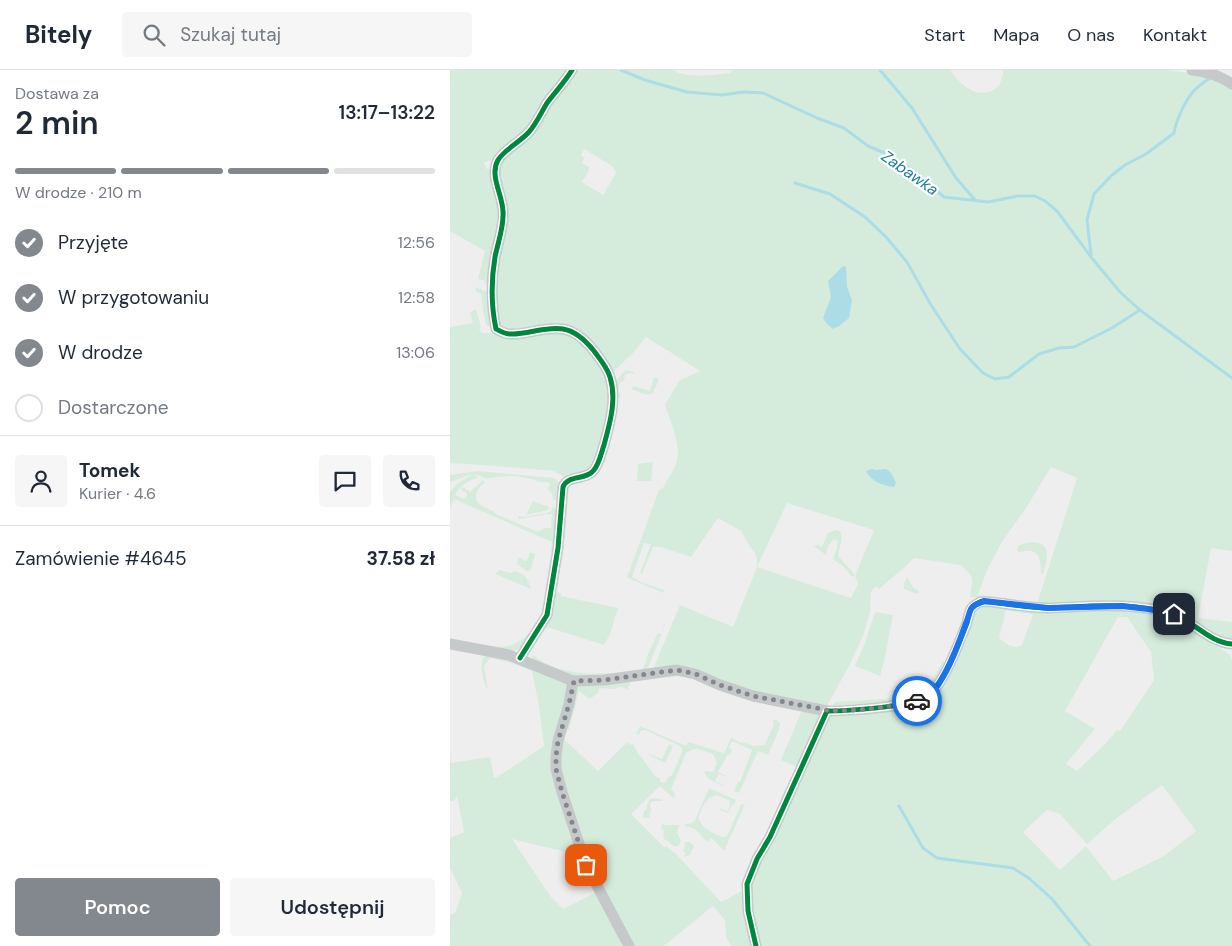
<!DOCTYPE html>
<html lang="pl">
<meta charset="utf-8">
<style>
:root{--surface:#fff;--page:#f6f6f7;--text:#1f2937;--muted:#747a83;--line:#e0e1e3;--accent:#82888d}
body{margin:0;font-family:"DM Sans",sans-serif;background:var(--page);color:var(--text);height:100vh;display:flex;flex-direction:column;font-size:19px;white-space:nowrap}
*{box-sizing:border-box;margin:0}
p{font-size:16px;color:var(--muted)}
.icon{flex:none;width:28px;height:28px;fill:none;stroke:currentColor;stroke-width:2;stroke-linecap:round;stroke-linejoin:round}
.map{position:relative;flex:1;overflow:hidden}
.drawer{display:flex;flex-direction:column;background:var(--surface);width:450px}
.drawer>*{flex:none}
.pin{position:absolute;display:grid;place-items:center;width:42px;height:42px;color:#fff;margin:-21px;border-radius:10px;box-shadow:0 2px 8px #0006}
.courier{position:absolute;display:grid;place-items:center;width:50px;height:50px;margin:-25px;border:4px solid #1a73e8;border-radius:50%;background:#fff;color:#222;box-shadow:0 1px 6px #0007}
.head em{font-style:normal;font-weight:600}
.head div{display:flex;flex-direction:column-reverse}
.head{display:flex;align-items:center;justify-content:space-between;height:85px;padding:0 15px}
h1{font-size:32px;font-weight:600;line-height:38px}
.bar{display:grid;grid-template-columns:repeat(4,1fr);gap:8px 5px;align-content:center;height:60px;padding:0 15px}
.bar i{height:6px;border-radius:4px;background:var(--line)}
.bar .active{background:var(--accent)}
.bar p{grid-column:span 4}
.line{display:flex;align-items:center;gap:12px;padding:0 15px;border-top:1px solid var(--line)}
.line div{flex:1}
.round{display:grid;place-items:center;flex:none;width:52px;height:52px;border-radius:5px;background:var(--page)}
ol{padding:0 15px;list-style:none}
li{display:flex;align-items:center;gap:15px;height:55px}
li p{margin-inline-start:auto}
li .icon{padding:5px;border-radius:50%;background:var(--accent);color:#fff;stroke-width:4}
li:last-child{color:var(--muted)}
li i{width:28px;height:28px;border:2px solid var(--line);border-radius:50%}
.action{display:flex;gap:10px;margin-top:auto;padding:10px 15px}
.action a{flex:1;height:58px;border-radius:5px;background:var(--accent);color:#fff;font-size:20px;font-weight:600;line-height:58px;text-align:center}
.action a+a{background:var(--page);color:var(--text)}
header{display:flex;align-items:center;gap:30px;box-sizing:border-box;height:70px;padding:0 25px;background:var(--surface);border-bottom:1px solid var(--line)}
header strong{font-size:24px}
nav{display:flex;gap:28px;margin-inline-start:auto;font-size:18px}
.search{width:350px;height:45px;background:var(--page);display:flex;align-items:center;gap:12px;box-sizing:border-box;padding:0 18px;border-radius:5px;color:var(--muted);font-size:19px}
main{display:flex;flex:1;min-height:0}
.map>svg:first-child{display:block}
</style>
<header>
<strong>Bitely</strong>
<div class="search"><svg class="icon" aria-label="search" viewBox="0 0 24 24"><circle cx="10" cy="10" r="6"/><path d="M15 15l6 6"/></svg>Szukaj tutaj</div>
<nav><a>Start</a><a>Mapa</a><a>O nas</a><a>Kontakt</a></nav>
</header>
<main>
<section class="drawer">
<div class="head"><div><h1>2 min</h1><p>Dostawa za</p></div><em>13:17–13:22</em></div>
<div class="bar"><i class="active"></i><i class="active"></i><i class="active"></i><i></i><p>W drodze · 210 m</p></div>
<ol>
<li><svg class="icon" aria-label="check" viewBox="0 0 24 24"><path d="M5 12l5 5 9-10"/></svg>Przyjęte<p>12:56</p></li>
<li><svg class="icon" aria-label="check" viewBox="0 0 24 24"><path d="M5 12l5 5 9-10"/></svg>W przygotowaniu<p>12:58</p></li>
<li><svg class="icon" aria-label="check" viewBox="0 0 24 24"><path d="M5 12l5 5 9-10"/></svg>W drodze<p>13:06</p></li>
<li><i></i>Dostarczone</li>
</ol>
<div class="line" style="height:90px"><a class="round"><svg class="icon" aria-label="person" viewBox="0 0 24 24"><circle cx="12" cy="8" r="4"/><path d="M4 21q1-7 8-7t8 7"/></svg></a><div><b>Tomek</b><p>Kurier · 4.6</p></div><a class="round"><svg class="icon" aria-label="chat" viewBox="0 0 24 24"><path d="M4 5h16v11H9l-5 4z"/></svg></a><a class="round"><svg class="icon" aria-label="phone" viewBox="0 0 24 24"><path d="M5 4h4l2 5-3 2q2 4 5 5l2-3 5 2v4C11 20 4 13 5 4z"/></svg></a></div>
<div class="line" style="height:65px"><div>Zamówienie #4645</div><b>37.58 zł</b></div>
<div class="action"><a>Pomoc</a><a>Udostępnij</a></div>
</section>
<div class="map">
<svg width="782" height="876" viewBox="0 0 782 876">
<rect width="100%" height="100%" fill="#efeeee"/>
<!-- green -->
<g fill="#d5ecdc" fill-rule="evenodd">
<path d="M0,0h223c15,9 40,5 57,3l3,-3h217c9,12 21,26 38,22 4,-1 8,-4 11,-6l4,-11v-5h164l40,5 9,3 16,9v464l-21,-3 -13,70 34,4v19l-11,-2 -24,-15 -2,8 35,23 2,5v286h-501l-5,-9 -1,-17 -12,-14 -49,40h-31l-45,-85 -7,-17 -19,-65 -3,-18 1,-12 3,-11 35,33 29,-29 4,3 1,-1 2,1 2,5 20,27 4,1v3l4,2 3,-2v-3l5,-3 10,-23v-4l-2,-2 -35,-16 -5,1 -1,4 -3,-1 4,-8 46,20 2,-4 36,11 7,-15 11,5v-1l12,4 11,-1 9,-21 -1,-4h4l3,3 -1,7 -11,25 -10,-4 -19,42 -5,-2 4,-9h2l12,-32 -20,-9 -3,7 3,1 -2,6 -2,-1 -10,18 8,4v1l-7,-3 -4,7 8,4v1c-8,-4 -17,-6 -19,-15l9,1 4,-9 -4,-9 -15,-5h-4l-8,4 -15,37 3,2 1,5 -2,1 -13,-12 -29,28 33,33 2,-1 9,7 46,49 23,-12 6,-5 79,-170 4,-2 65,-6 21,-4 8,-4 15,-16 26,-54 4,-12 3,-5 5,-4 12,-3 56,6 6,-5 -17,-2 40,-126 -26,-11 -25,41 -24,34 -15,28 -9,25 47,6 -2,2 -53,-6 2,-14v-5l-4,-6 -8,-7 -46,-7 -8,8 -27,23 -3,-3 -5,6 -1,20 -7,24 -14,30 -22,40c-24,-4 -49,-6 -73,-13 -24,-6 -46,-16 -69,-26l-6,-1 -25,4 -1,-1 27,-64 53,22 24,-60v-8l-2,-6 -5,-6 -9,-16 -23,-13 -27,39 -30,-10h-8l-11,27 -2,-1 11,-29 -7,-1 -12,34 9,5 23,8v3l-36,-15 -1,-1 32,-87 4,-2c3,-8 11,-16 13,-25 6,-19 -5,-39 -11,-58l14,-24 21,-10 -54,-34 -13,16 -22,21c-9,-17 -22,-40 -43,-46 -14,-4 -30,0 -45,2 -5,0 -10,2 -15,1 -5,-1 -9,-4 -11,-9 -2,-6 -2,-13 -2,-19 -2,-20 1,-41 5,-61 1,-7 4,-14 5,-22 1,-3 1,-8 1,-11 -2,-18 -16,-35 -4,-51l-4,-3 -8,6h-3l-3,2 1,3 2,3h4l1,2c1,13 7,25 9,38 2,16 -5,34 -8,50 -2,8 -1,19 -5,26l-3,-1 1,-3 -8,-2 7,-28 -35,-20zM134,79l28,17 4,7 -13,22 -21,-13 7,-12v-3l-7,-4 2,-5 -3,-3zM337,433l87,27 -19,46 -3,-5 -14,-15c1,-8 6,-18 2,-25l-4,-1 -8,3 -6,14 -4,-2 -4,1 12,9 2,-9 6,-7 3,1c2,6 -2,13 -4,19l10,7 8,10h4l3,8 -7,14 -94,-31zM556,540l27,4 -11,31c-10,5 -15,-1 -23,-7zM668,547h9l24,35 3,28 -34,51 -3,-1 -11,13 -29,28 -11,-7 29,-35 -30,-18zM712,715l34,46 -32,25 -51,25 -27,-35 -26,24 -37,-38 24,-22 13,4 27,30 31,-27z"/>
<path d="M26,217l11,5 3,35 -4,-2 -3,-15 -2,-16 -6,-3z"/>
<path d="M24,240h2l5,17 -2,2 3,4h80l16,7 26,30 6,28 -5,33 -15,39 -23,8 -12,-6 1,-1 -74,-6 -32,-2v-136l23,-4 -3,-10z"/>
<path d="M176,300l8,2 -1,2 -4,-1 -4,2 -1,6 -3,1c-3,4 -4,10 -1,13v2l-5,2c-1,-17 -1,-17 11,-29z"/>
<path d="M204,307l5,2c-8,21 -8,17 -28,10l3,-3 16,5z"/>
<path d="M203,392l-2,19h-14l1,-17z"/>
<path d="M27,401l77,7c9,5 4,14 2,22h-3l-1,-6 -5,-6 3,-2 -1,-3 -2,-1c-8,2 -12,-3 -20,-4 -12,-3 -29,-2 -41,1 -13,-10 -23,0 -36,3v-7z"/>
<path d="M21,405l6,1v2c-9,2 -18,9 -22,17l9,4 3,-3v-3l-6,-3 2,-3 7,5 13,-12 2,2c-7,6 -15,16 -3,24 5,3 10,3 14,8l42,18 7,-4h6l1,-15 -2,2 -3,-1 -28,5 -1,-1 1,-2 5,1 23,-4 4,-2 2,-4 3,1 -1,44h-4l1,-10 -98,-43 -4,9v-17l7,-7z"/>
<path d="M83,431l16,6 -1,3 -22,5z"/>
<path d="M583,472c20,1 14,19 10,32h-2c0,-8 0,-21 -10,-23 -4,-1 -9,1 -13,1l-1,-5 5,-3z"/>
<path d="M80,482l5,2 -4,15 -3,3 -11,-8 1,-6h3l4,3 2,-1z"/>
<path d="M50,500l10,3 5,-2c12,5 12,6 16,18l-36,-15z"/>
<path d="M457,507l6,10 6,4 -1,3 -9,-3 -5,-2v-6z"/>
<path d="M104,522l7,1v3l57,12 -8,26 -6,11 -57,-18 -12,14 -1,8 -2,-3z"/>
<path d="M425,542l18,3 -9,47 -4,14 -25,-10 10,-23z"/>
<path d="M215,553v2l-17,43 -5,5 -68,4 -41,-16 -2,-6h1c30,24 69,19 104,16l5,-1 4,-8 1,-6 11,-23 3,1z"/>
<path d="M80,562c-3,5 -4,11 -8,14 -10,11 -27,3 -38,-1 20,3 31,3 46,-13z"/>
<path d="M42,584l73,28 3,4 -15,57 38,139 -3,1 -14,-29 -62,-15 39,58 12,12 34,-17 16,31 9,23h-172v-31l5,-2 7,-20 -12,-25v-30l14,-6 -7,-36 -3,5h-4v-47l1,9 39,-6 4,20h3l47,-31 -5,-39 -7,-36 -20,-8 -22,-5 -6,8 4,24c-5,-8 -9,-25 -4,-33z"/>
<path d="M493,591l2,2 -14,25 -18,12 -80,6 2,-4c24,-2 71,-1 90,-15 8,-7 13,-17 18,-26z"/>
<path d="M180,612v3l-2,2 1,3 -8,-3 -8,2 -13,-1 -2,5 -8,6 -11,-8 -10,39 -2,-1 9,-43z"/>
<path d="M352,640l18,3 -21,55 -18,-8z"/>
<path d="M219,674l4,2 -8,17 -16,-8v-1l13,5z"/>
<path d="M259,718l27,12 -2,4 -2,1 -4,8 -8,-3 1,-2 5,3h2l2,-6v-4l-13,-6 -8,3c-2,4 -4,4 -6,8 -2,3 -2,7 -5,12 2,2 3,5 4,7 3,4 19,13 23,12 1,-1 2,-2 3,-3l13,-29 4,-1 -21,47 -12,-13 -5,4c-6,-7 -13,-17 -22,-15v-3l7,-1 3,-3z"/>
<path d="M203,728l8,1 2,2h-11l-2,3 1,6 -2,8h-6l1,-7 3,-3v-3l3,-6z"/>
<path d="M212,754l5,1h12l-2,8 4,7 -2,5c-7,5 -8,-4 -14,-5l-2,-5 1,-4 -3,-2z"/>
<path d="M235,772h5l4,4c-3,6 -2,10 -11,11l3,-3 -3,-3 2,-6z"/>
</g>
<!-- water -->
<g fill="#acdde7">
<path d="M393,196l3,1 1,20 5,13 -3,18 -10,8 -6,3 -6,-5 -4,-6 8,-21 -3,-16z"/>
<path d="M422,399l4,1 10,-1c6,3 7,8 10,14l-2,4c-10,-1 -24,-6 -28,-16z"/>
</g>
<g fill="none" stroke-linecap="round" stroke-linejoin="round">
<!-- stream -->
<g stroke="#acdde7" stroke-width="3">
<path d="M171,0l24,10 42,12 35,3 21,-3 20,1 54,25 27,10 24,18 24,10 23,16 29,25 44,5 30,-6h17l10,5 12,10 34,46 29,35 20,18 92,68"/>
<path d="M430,0l32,38 44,70 19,22"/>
<path d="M345,113l35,11 35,23 21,20 21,25 24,43 29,44 23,24 12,6 14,-2 30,-23 20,-6 15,-1 38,-19 28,-18"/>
<path d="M641,185l-4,-35 7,-26 18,-19 13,-10 21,-11 28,-21c2,-12 10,-30 18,-40 5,-6 12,-11 18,-15"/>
<path d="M449,736l24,42 14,10 76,10 17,11 22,20 38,47"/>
</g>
<!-- street -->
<g stroke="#c6c9ca" stroke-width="11">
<path d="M742,0c16,2 26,5 40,14"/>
<path d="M0,574l59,11 64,26 31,-1 73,-10 18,4 25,11 33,11 74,15c21,0 80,-4 98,-13 18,-10 34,-56 42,-75 1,-5 2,-10 4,-14 2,-4 6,-5 9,-7 6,-1 13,0 19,1 16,2 33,5 49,5 7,0 15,-1 23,-1 33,-2 69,-3 101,7 22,7 36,28 60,30"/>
<path d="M70,588l27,-43 11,-67 5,-61c5,-13 23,-6 31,-17 6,-8 7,-17 10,-25 6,-22 13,-46 6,-68 -3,-10 -10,-18 -16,-26 -8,-10 -18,-20 -31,-22 -18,-3 -36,6 -53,5 -5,0 -10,-3 -14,-5 -5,-24 -5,-48 -1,-72 3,-15 9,-30 8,-45 0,-17 -14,-36 -5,-52 7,-11 22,-18 31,-28 7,-8 12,-19 18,-29 8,-11 18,-21 25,-33"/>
<path d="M123,611l-4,23 -11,37 -2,15v13l6,23 24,73 43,81"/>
<path d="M306,876l-8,-35 -1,-27 10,-25 13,-22 57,-126"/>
</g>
<!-- cycleway casing -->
<g stroke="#fff" stroke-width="8">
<g id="cycleway">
<path d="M70,588l27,-43 11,-67 5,-61c5,-13 23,-6 31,-17 6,-8 7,-17 10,-25 6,-22 13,-46 6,-68 -3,-10 -10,-18 -16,-26 -8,-10 -18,-20 -31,-22 -18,-3 -36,6 -53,5 -5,0 -10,-3 -14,-5 -5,-24 -5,-48 -1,-72 3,-15 9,-30 8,-45 0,-17 -14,-36 -5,-52 7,-11 22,-18 31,-28 7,-8 12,-19 18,-29 8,-11 18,-21 25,-33"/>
<path d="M306,876l-8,-35 -1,-27 10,-25 13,-22 57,-126c21,0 80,-4 98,-13 18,-10 34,-56 42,-75 1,-5 2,-10 4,-14 2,-4 6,-5 9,-7 6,-1 13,0 19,1 16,2 33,5 49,5 7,0 15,-1 23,-1 33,-2 69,-3 101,7 22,7 36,28 60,30"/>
</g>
</g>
<!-- cycleway -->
<use href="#cycleway" stroke="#00873e" stroke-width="5"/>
</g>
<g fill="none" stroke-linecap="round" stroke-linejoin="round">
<!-- done -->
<path stroke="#82888d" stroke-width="5" stroke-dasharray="0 9" d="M136,795l-24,-73 -6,-23v-13l2,-15 11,-37 5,-23 30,-1 73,-10 19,4 24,11 33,11 74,14c29,2 62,-3 90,-9"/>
<!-- route -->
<path stroke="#1a73e8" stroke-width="6" d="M467,631c3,-1 5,-2 8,-3 18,-10 34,-55 41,-75 2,-4 3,-10 5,-14 3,-5 9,-6 13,-8l64,7 74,-2 26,3 26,5"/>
</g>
<g text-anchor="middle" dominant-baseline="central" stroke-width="4.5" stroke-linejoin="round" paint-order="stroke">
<!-- water labels -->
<g font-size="16" font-style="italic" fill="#187f95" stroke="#fff">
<text transform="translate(460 103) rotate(35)">Zabawka</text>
</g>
</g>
</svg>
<div class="pin" style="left:136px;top:795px;background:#ea580c"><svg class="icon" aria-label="bag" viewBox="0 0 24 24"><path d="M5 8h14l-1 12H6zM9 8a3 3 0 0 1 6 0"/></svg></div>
<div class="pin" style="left:724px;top:544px;background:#1f2937"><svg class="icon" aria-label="home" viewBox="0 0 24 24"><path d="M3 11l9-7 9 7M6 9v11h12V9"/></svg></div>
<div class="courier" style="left:467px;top:631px"><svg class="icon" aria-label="car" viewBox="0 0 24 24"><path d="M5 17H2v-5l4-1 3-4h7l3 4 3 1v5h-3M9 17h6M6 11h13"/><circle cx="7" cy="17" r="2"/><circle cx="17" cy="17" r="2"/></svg></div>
</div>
</main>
